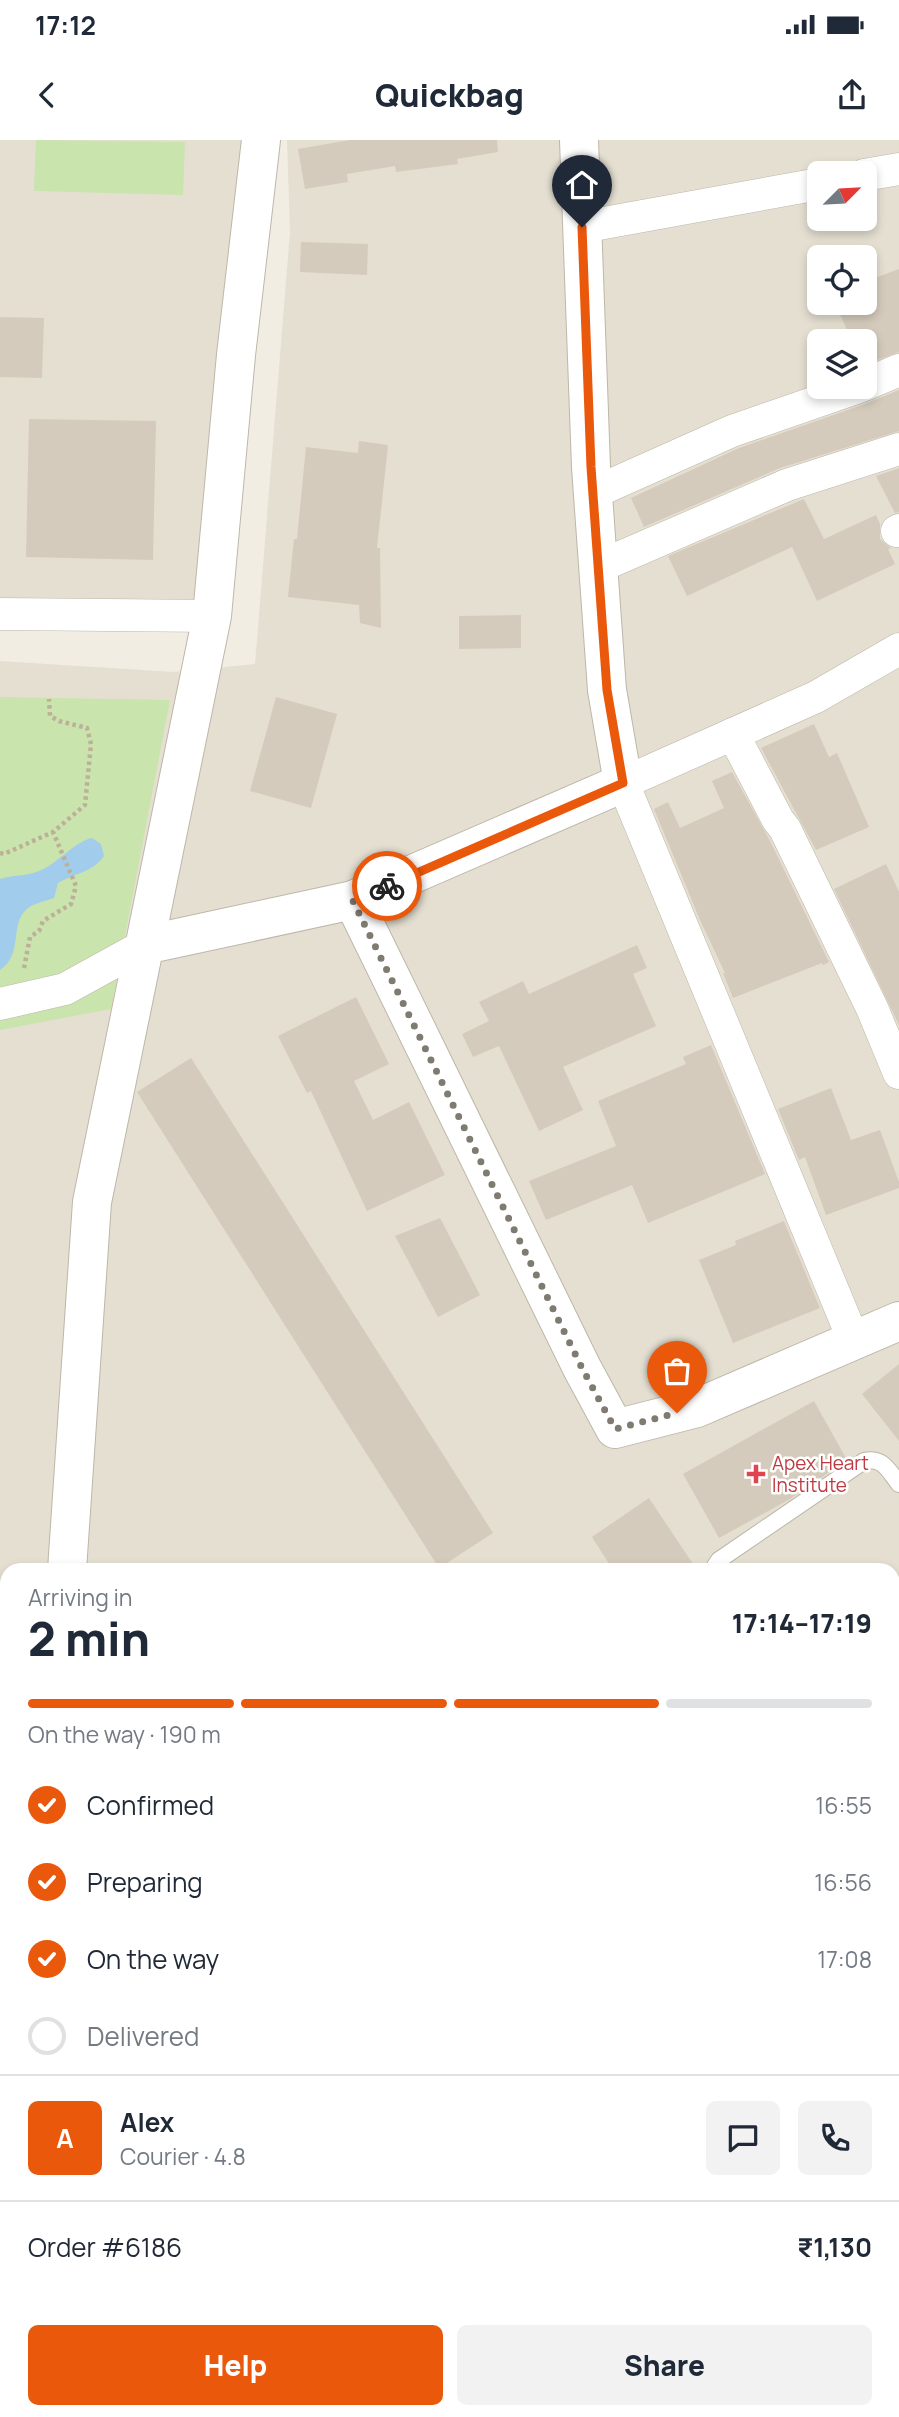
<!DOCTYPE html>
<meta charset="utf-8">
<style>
:root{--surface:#fff;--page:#f2f2f3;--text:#1f2937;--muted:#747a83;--line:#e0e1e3;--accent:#ea580c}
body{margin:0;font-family:Manrope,sans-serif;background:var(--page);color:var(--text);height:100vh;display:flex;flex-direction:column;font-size:26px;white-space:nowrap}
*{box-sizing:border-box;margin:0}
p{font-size:23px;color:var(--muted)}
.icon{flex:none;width:38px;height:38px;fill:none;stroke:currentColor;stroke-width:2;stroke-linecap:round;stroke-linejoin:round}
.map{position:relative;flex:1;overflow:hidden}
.details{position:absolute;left:0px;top:1423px;width:900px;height:856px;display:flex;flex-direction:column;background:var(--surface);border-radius:21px 21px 0 0;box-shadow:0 4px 10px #0003}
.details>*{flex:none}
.needle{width:46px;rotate:66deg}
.controls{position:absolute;left:807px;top:21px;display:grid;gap:14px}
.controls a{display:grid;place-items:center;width:70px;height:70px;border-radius:10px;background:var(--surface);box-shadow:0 4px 10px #0003;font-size:35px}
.pin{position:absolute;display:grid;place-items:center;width:60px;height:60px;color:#fff;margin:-72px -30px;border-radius:50% 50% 50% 0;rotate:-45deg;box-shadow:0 0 7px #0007}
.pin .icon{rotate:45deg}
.courier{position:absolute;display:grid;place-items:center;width:70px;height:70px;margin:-35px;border:5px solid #ea580c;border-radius:50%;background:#fff;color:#222;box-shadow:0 2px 9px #0007}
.overview em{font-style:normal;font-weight:800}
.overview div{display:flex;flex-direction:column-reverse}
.overview{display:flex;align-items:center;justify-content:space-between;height:119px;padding:0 28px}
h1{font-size:46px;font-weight:800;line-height:52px}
.bar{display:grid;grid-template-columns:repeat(4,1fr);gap:10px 7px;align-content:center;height:84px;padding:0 28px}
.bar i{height:9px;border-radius:5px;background:var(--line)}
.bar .selected{background:var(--accent)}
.bar p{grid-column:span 4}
.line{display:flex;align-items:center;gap:18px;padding:0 28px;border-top:2px solid var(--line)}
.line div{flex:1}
.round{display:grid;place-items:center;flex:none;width:74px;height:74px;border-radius:10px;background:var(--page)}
ol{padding:0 28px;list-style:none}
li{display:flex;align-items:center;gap:21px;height:77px}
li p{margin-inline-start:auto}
li .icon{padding:7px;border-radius:50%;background:var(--accent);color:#fff;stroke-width:4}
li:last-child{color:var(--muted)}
li i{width:38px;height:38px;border:4px solid var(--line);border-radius:50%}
.primary-button{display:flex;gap:14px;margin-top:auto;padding:14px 28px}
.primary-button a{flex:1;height:80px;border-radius:10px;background:var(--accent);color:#fff;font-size:28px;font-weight:800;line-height:80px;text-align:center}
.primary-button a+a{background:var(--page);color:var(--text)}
.status{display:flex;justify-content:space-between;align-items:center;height:49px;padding:0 35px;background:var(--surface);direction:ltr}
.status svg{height:19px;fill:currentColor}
header{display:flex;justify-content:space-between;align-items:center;height:91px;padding:0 28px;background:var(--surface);font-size:32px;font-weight:800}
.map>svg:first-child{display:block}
</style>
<div class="status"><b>17:12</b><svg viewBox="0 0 49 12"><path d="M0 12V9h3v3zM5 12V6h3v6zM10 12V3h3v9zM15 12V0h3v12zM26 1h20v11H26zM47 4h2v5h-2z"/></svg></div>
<header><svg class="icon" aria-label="back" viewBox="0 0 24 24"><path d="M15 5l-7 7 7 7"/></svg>Quickbag<svg class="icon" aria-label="share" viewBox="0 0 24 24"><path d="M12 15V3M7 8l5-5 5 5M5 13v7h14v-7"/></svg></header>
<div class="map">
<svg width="899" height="2277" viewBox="0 0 899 2277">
<rect width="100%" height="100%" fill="#f1ede3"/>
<!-- residential -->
<g fill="#e4dfd1" fill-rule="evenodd">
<path d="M0,0h248l-49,465 -199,-2z"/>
<path d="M287,0h612v1787h-7v-357h-885v291l-7,1v-1201l174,11 81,-8 35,-432zM819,33h45v46h-45zM819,117h45v46h-45zM819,201h45v46h-45z"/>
<path d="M0,2076h7v196h885v-193h7v198h-899z"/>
</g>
<!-- green -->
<g fill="#cae4ad">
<path d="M36,0l149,2 -2,53 -149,-4z"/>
<path d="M0,557l170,3 -59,309 -111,21z"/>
</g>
<!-- water -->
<path fill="#a1ccec" d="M92,698l9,6 3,12c-12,17 -27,16 -46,27l-4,15c-8,3 -21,5 -27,11 -18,15 -3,45 -27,61v-91c12,-4 28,-3 39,-8 20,-8 33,-28 53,-33z"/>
<!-- building -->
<g fill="#d5cbbc">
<path d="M350,0h147l1,12 -41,7 1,5 -62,8 -1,-6 -48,8 1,8 -43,7 -7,-40z"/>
<path d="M301,102l67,2 -1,31 -67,-3z"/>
<path d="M899,129v83l-35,13v-24h-12l-17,-38h29v-21z"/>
<path d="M0,177l44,1 -2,60 -42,-1z"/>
<path d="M899,250v41l-119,37 -136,59 -13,-29 108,-50 126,-44z"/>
<path d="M29,279l127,2 -3,139 -127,-3z"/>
<path d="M359,301l29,4 -11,103h3l1,80 -21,-5 -1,-18 -71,-8 6,-58h3l9,-92 52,6z"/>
<path d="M899,328v44l-4,1 -19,-37z"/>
<path d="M804,359l20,40 52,-24 4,9v15l11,9 -3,1 7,15 -78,37 -25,-54 -105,49 -19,-40z"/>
<path d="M521,475v33l-62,1v-33z"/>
<path d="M276,557l61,17 -26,94 -61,-17z"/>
<path d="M814,584l15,33 8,-4 32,74 -53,23 -55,-102z"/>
<path d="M732,632l37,67 60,123 -6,3 -1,-2 -89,35 -10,-25h2l-25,-53 -46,-111 14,-7 12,26 44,-20 -12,-27z"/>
<path d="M886,724l13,28v133l-65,-136z"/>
<path d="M637,805l10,23 -14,6 23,52 -93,41 20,43 -44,21 -40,-85 -26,11 -11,-23 27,-13 -10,-19 44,-21 6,13z"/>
<path d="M356,857l33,67 -35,17 19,39 36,-18 36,73 -78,36 -56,-120 -4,2 -29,-57z"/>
<path d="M711,905l54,129 -117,49 -16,-38 -86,35 -17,-39 87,-35 -18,-45 88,-37 -3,-7z"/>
<path d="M191,918l302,475 -54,35 -302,-476z"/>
<path d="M831,948l20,52 29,-10 19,52v6l-73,27 -21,-58 -6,3 -21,-51z"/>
<path d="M440,1078l40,77 -42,22 -43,-81z"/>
<path d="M784,1081l36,87 -87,35 -34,-83 37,-15 -1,-4z"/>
<path d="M899,1224v77l-37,-47z"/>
<path d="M814,1261l33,59 -57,39 -71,39 -36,-64z"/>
<path d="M649,1358l48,72h-84l-21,-33z"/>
</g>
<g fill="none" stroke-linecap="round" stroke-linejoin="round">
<!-- service casing -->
<g stroke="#beb7a9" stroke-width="18">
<g id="service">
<path d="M714,1430l1,-4 4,-6 145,-99c19,-4 24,9 35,23"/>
<path d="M892,1477l7,-5"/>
</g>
</g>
<!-- minor casing -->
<g stroke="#beb7a9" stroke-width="33">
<g id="minor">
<path d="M864,35l35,-6"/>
<path d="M582,87l237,-43"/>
<path d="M864,245l35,-15"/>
<path d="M593,353l139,-62 127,-44"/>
<path d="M897,391l2,-1"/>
<path d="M598,427l189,-82 112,-36"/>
<path d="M0,474l212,2"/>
<path d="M733,594l45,86 7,9 87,179 27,65"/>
<path d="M0,864l65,-15 80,-44"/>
<path d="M854,1201l-231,-558 193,-86 83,-48"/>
<path d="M271,2277v-5"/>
<path d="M400,2277v-5"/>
</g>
</g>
<!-- tertiary casing -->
<g stroke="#beb7a9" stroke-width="40">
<g id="tertiary">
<path d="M353,760l270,-117 -16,-93 -16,-223 -12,-327"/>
<path d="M145,805l208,-45 229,468 33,61 82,-21 202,-87"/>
<path d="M67,1430l25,-368 120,-586 24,-261 25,-215"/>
<path d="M0,1760l7,4"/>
<path d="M0,2059h7"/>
<path d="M892,2063h7"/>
</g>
</g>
<!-- primary casing -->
<g stroke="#ddbb65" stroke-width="40">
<g id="primary">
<path d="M0,1805h7"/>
<path d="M892,1805h7"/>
<path d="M0,1988h7"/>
<path d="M892,1994h7"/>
</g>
</g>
<!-- trunk casing -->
<g stroke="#d49e39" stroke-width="40">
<g id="trunk">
<path d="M0,1871h7"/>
<path d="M892,1876h7"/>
<path d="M0,1924h7"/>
<path d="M892,1933h7"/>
</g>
</g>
<!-- path -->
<g stroke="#bcb098" stroke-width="4.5" stroke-dasharray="3.5 3.5" stroke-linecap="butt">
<path d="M0,713l4,1 49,-22 32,-27 6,-61 -4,-16 -28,-7 -9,-5 -1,-17"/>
<path d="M24,828l6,-31 9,-6 4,-10 28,-17 5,-18 -23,-54"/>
</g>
<!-- service -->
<use href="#service" stroke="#fff" stroke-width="16"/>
<!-- minor -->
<use href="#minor" stroke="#fff" stroke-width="32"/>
<!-- tertiary -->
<use href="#tertiary" stroke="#fff" stroke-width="38"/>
<!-- primary -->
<use href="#primary" stroke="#f9de94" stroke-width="38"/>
<!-- trunk -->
<use href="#trunk" stroke="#f8d47e" stroke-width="38"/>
</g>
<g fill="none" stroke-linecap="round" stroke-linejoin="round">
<!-- done -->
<path stroke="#7f7b71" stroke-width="7" stroke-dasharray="0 12.6" d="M387,746l-34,15 229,467 33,61 62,-16"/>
<!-- route -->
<path stroke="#ea580c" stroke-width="9" d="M387,746l236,-103 -16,-93 -16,-223 -9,-240"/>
</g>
<!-- markers -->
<path fill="#e0444e" stroke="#fff" stroke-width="2.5" d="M752.5 1323.5h7v7h7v7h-7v7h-7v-7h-7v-7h7z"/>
<g text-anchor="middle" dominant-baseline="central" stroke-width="5" stroke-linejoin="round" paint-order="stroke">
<!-- health labels -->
<g font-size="19" fill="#be3a42" stroke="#fff" text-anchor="start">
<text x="772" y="1323">Apex Heart<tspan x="772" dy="22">Institute</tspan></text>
</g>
</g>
</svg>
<div class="controls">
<a><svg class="needle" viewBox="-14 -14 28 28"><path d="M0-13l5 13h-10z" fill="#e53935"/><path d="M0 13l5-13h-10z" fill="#747a83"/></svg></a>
<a><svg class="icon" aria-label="locate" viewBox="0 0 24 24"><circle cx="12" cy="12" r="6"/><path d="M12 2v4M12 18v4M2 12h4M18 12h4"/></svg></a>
<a><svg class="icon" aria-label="layers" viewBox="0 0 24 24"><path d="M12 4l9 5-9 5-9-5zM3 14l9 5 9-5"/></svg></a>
</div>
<div class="pin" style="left:677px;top:1273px;background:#ea580c"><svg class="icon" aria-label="bag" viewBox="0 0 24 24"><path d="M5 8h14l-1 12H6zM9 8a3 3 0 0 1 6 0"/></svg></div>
<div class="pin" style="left:582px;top:87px;background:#1f2937"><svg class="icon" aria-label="home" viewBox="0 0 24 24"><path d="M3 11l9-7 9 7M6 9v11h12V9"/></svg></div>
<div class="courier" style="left:387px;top:746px"><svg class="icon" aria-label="bike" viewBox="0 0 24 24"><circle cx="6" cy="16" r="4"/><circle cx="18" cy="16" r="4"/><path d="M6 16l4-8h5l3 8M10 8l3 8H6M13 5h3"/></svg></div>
<section class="details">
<div class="overview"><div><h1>2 min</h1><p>Arriving in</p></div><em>17:14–17:19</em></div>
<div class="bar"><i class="selected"></i><i class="selected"></i><i class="selected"></i><i></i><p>On the way · 190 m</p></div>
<ol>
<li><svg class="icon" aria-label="check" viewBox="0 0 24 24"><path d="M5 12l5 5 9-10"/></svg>Confirmed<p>16:55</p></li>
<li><svg class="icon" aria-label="check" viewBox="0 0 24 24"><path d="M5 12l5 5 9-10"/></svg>Preparing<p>16:56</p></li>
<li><svg class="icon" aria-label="check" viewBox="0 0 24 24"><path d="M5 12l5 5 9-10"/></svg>On the way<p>17:08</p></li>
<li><i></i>Delivered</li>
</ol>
<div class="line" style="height:126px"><b class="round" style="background:var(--accent);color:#fff">A</b><div><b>Alex</b><p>Courier · 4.8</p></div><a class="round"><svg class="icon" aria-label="chat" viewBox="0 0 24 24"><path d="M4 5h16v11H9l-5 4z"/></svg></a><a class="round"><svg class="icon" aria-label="phone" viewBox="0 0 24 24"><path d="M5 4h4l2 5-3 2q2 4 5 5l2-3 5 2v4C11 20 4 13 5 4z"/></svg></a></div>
<div class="line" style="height:91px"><div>Order #6186</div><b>₹1,130</b></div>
<div class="primary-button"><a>Help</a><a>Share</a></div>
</section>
</div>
